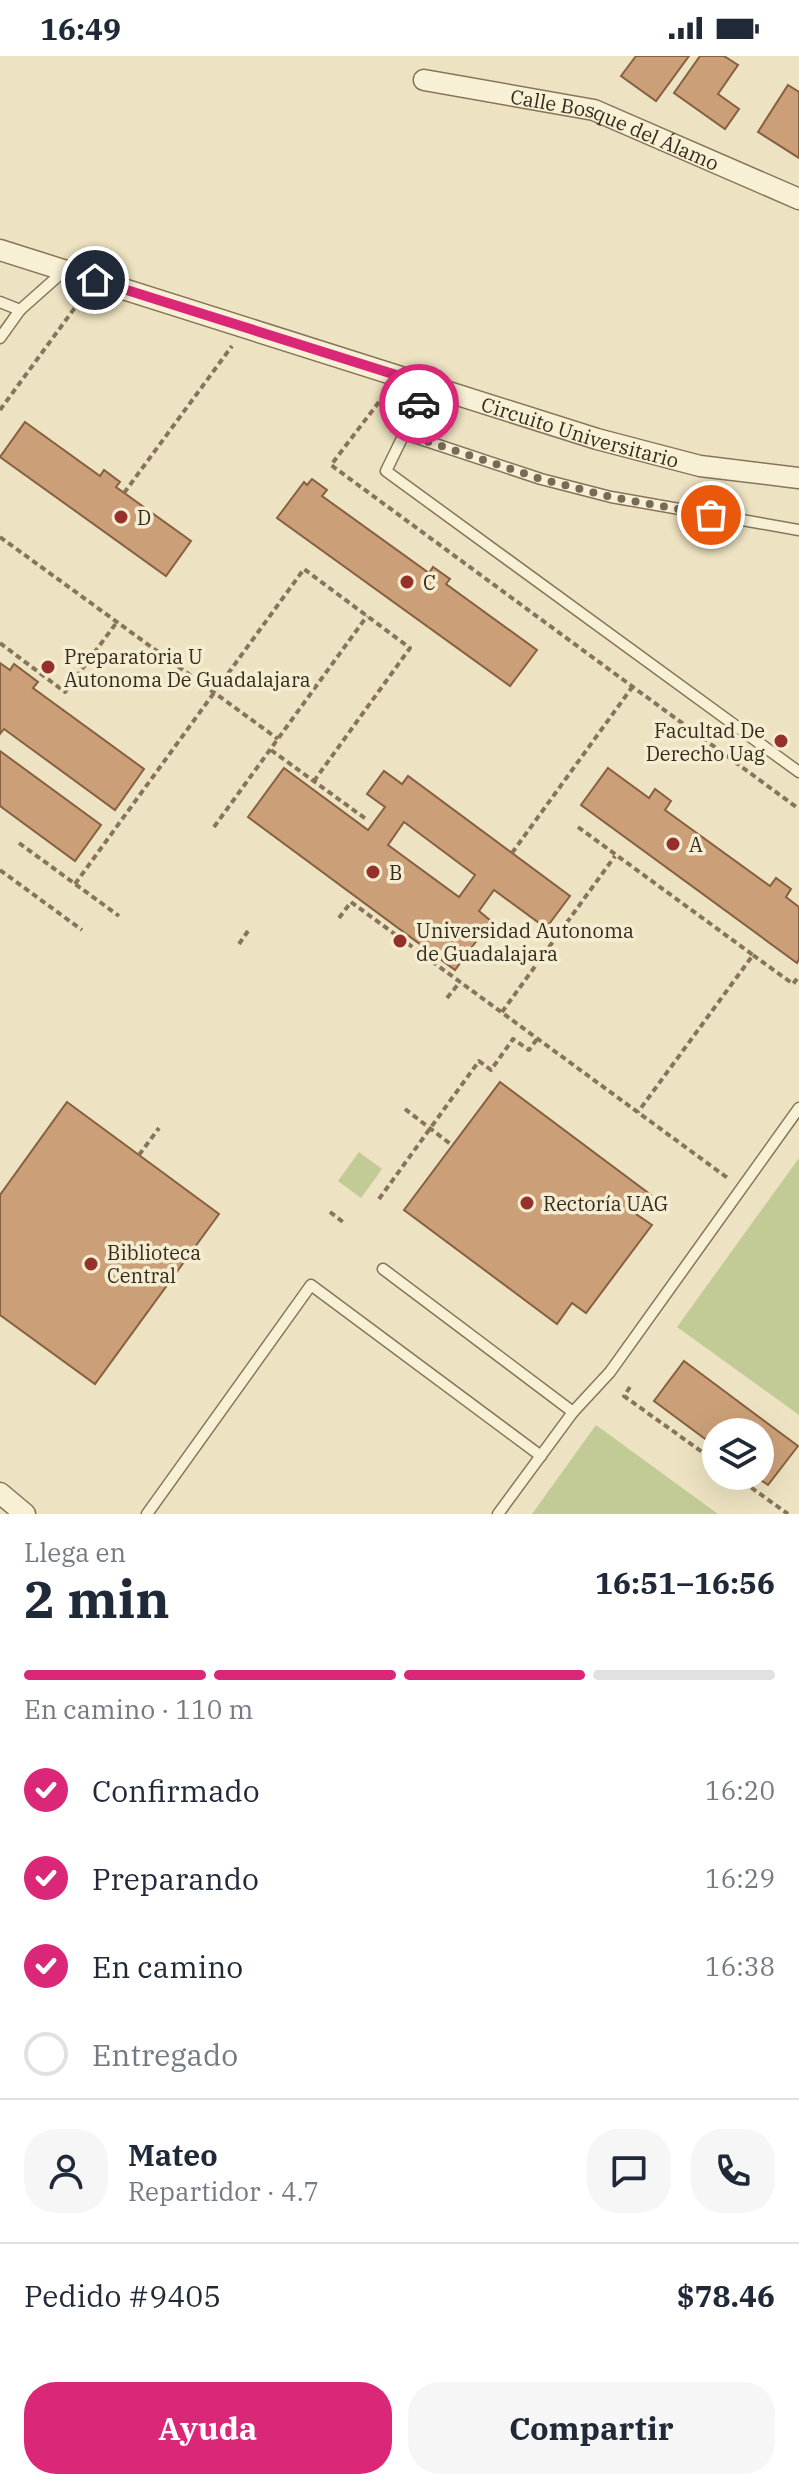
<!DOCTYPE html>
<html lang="es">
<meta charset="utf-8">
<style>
:root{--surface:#fff;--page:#f6f6f7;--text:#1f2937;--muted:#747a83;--line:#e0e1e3;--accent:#db2777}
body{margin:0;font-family:"IBM Plex Serif",serif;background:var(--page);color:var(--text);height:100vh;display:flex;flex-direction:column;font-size:30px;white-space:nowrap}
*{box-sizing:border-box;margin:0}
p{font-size:26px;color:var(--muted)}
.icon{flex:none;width:44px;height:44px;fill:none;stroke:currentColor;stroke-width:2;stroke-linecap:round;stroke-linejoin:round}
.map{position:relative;height:1458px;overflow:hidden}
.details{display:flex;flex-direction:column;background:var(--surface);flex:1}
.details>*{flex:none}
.buttons{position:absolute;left:702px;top:1362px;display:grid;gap:16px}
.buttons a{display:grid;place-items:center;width:72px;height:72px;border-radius:50%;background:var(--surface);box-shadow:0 8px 32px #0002;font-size:40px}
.pin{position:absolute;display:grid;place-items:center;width:68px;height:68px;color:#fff;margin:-34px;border:4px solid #fff;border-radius:50%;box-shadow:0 2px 8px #0007}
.courier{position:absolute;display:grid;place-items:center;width:80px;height:80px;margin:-40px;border:6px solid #db2777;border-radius:50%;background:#fff;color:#222;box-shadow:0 2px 10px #0007}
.overview em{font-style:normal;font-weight:700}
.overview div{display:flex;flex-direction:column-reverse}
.overview{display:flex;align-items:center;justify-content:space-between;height:136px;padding:0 24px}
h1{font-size:52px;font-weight:700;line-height:60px}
.bar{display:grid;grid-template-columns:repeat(4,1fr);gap:12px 8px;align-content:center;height:96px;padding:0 24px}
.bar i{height:10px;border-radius:6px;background:var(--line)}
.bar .on{background:var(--accent)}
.bar p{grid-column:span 4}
.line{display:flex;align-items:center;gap:20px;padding:0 24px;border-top:2px solid var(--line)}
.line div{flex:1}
.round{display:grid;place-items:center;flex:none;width:84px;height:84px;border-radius:32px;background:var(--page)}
ol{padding:0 24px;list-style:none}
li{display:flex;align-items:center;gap:24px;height:88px}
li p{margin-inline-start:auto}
li .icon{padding:8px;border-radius:50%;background:var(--accent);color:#fff;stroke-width:4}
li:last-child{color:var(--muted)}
li i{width:44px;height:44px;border:4px solid var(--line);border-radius:50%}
.button{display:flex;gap:16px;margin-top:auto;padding:16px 24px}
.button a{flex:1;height:92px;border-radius:32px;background:var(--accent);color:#fff;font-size:32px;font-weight:700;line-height:92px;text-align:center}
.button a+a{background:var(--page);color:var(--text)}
.status{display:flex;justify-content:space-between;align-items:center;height:56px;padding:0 40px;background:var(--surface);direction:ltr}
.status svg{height:22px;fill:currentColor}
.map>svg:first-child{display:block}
</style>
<div class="status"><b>16:49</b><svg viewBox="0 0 49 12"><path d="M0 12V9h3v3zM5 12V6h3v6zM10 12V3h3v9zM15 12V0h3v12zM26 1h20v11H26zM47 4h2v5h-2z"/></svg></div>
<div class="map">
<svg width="799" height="1458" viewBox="0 0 799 1458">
<rect width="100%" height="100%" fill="#ede3c2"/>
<!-- green -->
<g fill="#c2cb96">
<path d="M359,1096l23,17 -21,29 -23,-17z"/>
<path d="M799,1102v257l-122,-88z"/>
<path d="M596,1369l122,89h-186z"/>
</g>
<!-- building -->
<g fill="#cba078" stroke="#866040" stroke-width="2" fill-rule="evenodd">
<path d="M636,0h53l-33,45 -35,-25z"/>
<path d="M700,0h24l14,9 -20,29 21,15 -14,20 -51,-36z"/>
<path d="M788,29l11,7v66l-41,-26z"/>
<path d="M25,366l75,54 4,-6 16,12 -4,5 75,54 -25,35 -166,-119z"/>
<path d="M312,423l15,11 -5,6 107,77 4,-6 17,12 -4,5 91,66 -27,36 -233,-168 27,-36 3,3z"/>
<path d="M0,607l10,7 4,-6 24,18 -5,6 111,81 -29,41 -111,-81 -4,5z"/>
<path d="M0,695l101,74 -26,36 -75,-55z"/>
<path d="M284,712l84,62 17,-23 -18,-13 17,-23 18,13 6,-8 162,120 -24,32 -52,-38 -15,21 12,10 -36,49 -207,-153zM404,766l71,53 -16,22 -71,-52z"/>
<path d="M608,712l41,30 6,-9 16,12 -6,9 105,76 6,-8 15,11 -5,8 13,10v52l-2,4 -216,-158z"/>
<path d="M500,1026l151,113 -15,19 16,11 -66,88 -14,-10 -15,21 -153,-114z"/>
<path d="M67,1046l152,112 -124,170 -95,-69v-120z"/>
<path d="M684,1305l114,85 -30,39 -13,-9h5v-44h-44v15l-62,-46z"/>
</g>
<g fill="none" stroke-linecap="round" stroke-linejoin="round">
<!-- lane casing -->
<g stroke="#87745a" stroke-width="13">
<g id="lane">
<path d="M0,246l20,8"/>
<path d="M0,282l20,-28 45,-40"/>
<path d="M428,329l-42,86 413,301"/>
<path d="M405,378l136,45 70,18 188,33"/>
<path d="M383,1213l190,143"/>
<path d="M147,1458l164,-229 230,171"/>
<path d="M498,1458l75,-102 37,-40 189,-264"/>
</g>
</g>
<!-- street casing -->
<g stroke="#87745a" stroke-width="23">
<g id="street">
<path id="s1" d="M424,24l170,30 205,89"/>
<path id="s2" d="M0,194l597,189 103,27 99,12"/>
<path d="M0,1437l25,21"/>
</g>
</g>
<!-- path -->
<g stroke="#87745a" stroke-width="4" stroke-dasharray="6 4" stroke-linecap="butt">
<path d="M385,338l-54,71 468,344"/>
<path d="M0,354l82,-112"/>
<path d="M124,437l108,-147"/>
<path d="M0,481l278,202"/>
<path d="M0,587l65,49 52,-70"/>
<path d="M271,694l95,69"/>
<path d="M214,771l153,-211"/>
<path d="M578,771l175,128 -115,157"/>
<path d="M19,787l100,73"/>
<path d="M512,797l121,-167"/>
<path d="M0,814l82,60"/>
<path d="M75,828l229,-315 106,79 -96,133"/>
<path d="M339,862l12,-16 378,277"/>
<path d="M239,888l9,-13"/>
<path d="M753,899l40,29 6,-8"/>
<path d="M447,942l13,-16"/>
<path d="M502,956l113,-156"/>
<path d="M139,1099l20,-27"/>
<path d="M379,1143l100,-138 12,9 22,-31 16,11 8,-11"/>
<path d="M330,1156l13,10"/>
<path d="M630,1331l-6,9 92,66"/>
<path d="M735,1420l53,38"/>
</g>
<!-- lane -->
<use href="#lane" stroke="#f8f0d5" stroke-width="10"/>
<!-- street -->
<use href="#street" stroke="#f8f0d5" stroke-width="20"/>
<!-- path-bridge -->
<path stroke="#87745a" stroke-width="4" stroke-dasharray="6 4" stroke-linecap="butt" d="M405,1053l48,37"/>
</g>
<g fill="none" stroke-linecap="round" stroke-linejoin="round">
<!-- done -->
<path stroke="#776b57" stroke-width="8" stroke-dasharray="0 14.4" d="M419,348l-14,30 136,45 70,18 100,18"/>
<!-- route -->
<path stroke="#db2777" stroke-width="10" d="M95,224l333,105 -9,19"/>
</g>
<!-- markers -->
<g fill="#95302a" stroke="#f5edd2" stroke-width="3">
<circle cx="121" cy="461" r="8"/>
<circle cx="407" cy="526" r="8"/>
<circle cx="48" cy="611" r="8"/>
<circle cx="781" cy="685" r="8"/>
<circle cx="673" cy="788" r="8"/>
<circle cx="373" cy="816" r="8"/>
<circle cx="400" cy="885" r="8"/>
<circle cx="527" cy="1147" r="8"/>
<circle cx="91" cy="1208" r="8"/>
</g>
<g text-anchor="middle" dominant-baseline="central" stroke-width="7" stroke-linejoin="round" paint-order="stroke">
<!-- street labels -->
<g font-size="20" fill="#372b1e" stroke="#f5edd2">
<text stroke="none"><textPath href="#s1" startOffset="198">Calle Bosque del Álamo</textPath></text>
<text stroke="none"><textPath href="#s2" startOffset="608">Circuito Universitario</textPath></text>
</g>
<!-- poi labels -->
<g font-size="20" fill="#372b1e" stroke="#f5edd2" text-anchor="start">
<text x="137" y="461">D</text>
<text x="423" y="526">C</text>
<text x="64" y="600">Preparatoria U<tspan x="64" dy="23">Autonoma De Guadalajara</tspan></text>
<text x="765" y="674" text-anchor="end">Facultad De<tspan x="765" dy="23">Derecho Uag</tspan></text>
<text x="689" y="788">A</text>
<text x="389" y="816">B</text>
<text x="416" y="874">Universidad Autonoma<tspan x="416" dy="23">de Guadalajara</tspan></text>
<text x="543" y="1147">Rectoría UAG</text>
<text x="107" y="1196">Biblioteca<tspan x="107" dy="23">Central</tspan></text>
</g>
</g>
</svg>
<div class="buttons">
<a><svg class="icon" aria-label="layers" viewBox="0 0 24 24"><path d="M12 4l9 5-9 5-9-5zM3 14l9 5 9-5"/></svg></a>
</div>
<div class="pin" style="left:711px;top:459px;background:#ea580c"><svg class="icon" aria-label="bag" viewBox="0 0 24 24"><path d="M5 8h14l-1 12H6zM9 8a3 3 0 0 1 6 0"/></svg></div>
<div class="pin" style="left:95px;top:224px;background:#1f2937"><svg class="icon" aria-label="home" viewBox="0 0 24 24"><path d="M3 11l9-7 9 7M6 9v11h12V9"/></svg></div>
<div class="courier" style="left:419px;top:348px"><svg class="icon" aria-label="car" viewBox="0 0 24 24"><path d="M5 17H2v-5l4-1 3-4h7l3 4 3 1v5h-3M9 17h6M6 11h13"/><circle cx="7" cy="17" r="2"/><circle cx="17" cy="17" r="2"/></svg></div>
</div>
<section class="details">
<div class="overview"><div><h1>2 min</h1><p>Llega en</p></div><em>16:51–16:56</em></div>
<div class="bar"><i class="on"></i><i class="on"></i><i class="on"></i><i></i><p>En camino · 110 m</p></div>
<ol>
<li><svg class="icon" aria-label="check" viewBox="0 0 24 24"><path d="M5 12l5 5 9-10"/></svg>Confirmado<p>16:20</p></li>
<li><svg class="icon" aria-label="check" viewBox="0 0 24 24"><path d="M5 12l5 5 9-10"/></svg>Preparando<p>16:29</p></li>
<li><svg class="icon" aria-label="check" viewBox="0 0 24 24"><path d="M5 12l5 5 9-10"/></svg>En camino<p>16:38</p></li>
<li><i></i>Entregado</li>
</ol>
<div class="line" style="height:144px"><a class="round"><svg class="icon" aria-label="person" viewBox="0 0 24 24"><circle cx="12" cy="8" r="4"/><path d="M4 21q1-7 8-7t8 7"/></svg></a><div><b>Mateo</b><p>Repartidor · 4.7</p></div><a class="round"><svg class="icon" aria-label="chat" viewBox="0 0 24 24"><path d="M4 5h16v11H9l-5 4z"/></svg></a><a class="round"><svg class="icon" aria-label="phone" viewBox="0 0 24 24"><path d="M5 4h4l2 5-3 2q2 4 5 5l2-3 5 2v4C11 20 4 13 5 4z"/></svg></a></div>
<div class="line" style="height:104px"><div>Pedido #9405</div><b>$78.46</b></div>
<div class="button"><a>Ayuda</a><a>Compartir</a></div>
</section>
